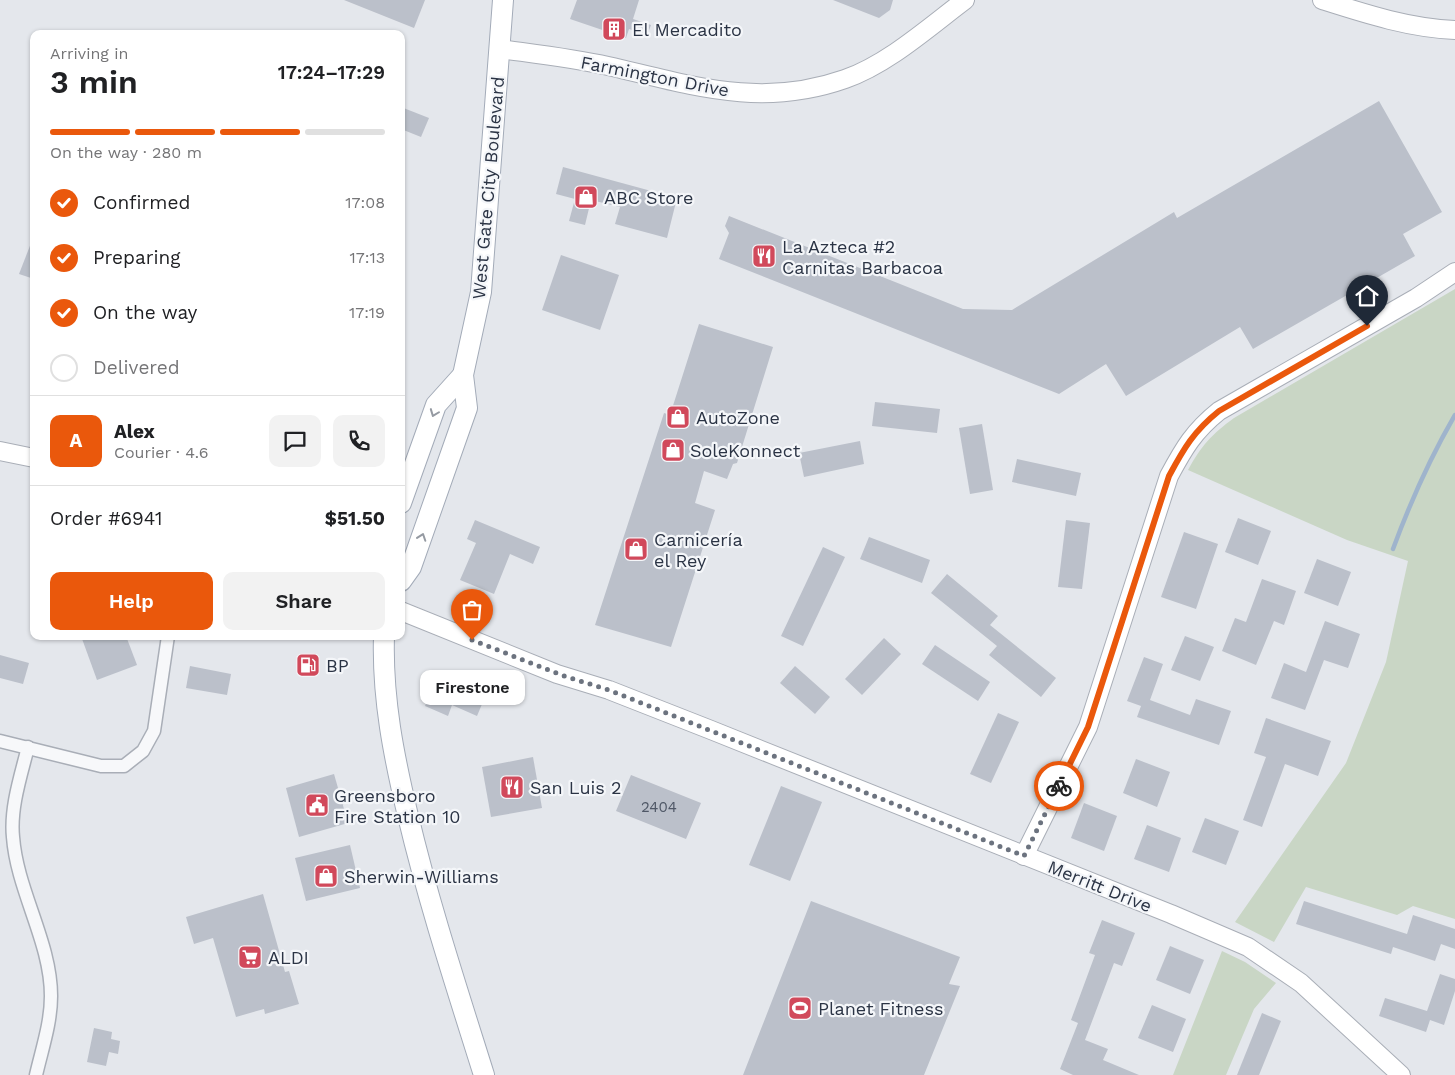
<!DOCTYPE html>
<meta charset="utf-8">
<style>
:root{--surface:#fff;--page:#f2f2f2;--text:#202124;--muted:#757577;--line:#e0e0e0;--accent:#ea580c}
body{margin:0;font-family:"Work Sans",sans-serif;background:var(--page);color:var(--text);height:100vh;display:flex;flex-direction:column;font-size:19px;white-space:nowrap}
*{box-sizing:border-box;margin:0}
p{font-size:16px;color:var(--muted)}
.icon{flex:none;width:28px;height:28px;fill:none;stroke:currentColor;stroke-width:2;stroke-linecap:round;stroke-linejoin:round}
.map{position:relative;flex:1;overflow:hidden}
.drawer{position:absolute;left:30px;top:30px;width:375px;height:610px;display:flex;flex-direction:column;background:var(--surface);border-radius:10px;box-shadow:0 1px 4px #0004}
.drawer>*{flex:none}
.pin{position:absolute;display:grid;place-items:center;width:42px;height:42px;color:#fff;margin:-51px -21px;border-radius:50% 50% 50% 0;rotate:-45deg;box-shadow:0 0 5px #0007}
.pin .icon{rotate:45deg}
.courier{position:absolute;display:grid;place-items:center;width:50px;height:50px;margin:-25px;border:4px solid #ea580c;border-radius:50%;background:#fff;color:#222;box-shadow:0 1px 6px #0007}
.bubble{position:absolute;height:35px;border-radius:10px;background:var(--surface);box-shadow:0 1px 4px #0004;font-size:16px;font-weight:600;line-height:35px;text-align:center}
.headline em{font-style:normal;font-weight:600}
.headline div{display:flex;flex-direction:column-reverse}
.headline{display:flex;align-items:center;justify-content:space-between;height:85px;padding:0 20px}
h1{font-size:32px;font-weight:600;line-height:38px}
.bar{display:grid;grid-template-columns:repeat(4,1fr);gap:8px 5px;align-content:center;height:60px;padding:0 20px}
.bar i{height:6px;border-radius:4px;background:var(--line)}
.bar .on{background:var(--accent)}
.bar p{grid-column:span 4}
.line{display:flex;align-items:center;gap:12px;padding:0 20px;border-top:1px solid var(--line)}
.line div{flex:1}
.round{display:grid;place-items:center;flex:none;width:52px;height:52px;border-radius:10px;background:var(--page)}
ol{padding:0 20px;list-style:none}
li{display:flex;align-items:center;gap:15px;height:55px}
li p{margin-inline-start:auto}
li .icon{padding:5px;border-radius:50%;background:var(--accent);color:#fff;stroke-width:4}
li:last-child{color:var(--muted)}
li i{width:28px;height:28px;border:2px solid var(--line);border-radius:50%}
.action{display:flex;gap:10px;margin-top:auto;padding:10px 20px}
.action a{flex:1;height:58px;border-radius:10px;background:var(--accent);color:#fff;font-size:20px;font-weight:600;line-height:58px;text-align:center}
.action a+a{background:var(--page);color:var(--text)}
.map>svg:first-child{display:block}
</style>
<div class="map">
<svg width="1455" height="1075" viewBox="0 0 1455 1075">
<rect width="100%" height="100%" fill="#e4e7ec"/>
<!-- green -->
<g fill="#c9d6c5">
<path d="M1455,289v630l-42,-13 -16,9 -91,-28 -32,55 -39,-20 111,-159 40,-101 22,-101 -61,-21 -159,-70c13,-24 24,-36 46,-52z"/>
<path d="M1222,951l23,11 31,21 -22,26 -28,66h-53z"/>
</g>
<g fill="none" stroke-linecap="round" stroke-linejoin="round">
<!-- stream -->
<path stroke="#9fb4cc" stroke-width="4.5" d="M1393,549c17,-46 37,-91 62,-134"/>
</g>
<!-- building -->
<g fill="#bbc0ca">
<path d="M344,0h81l-11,28z"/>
<path d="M577,0h62l-6,19 18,6 -4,11 -18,-7 -3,9 -56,-19z"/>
<path d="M833,0h60l-3,10 -11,8z"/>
<path d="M1379,101l63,111 -39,22 12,22 -162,93 -13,-22 -114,69 -20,-32 -47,30 -340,-135 10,-26 -4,-7 4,-10 234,93 49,1 162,-98 3,6z"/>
<path d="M401,107l28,11 -8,19 -20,-8z"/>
<path d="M563,167l114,31 -10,40 -52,-14 5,-17 -29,-7 -6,25 -16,-4 6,-22 -19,-5z"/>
<path d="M33,238h1v41l-15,-5z"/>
<path d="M561,255l58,20 -19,55 -58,-20z"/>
<path d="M699,324l74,23 -36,116 -4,1 -6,15 -23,-8 -9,32 20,7 -44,137 -76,-22 69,-212 6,2z"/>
<path d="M875,402l65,7 -3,24 -65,-7z"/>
<path d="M982,424l11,66 -23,4 -11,-66z"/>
<path d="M860,441l4,23 -60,13 -5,-24z"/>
<path d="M1017,459l64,14 -5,23 -64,-14z"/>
<path d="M1238,518l33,13 -13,34 -33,-13z"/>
<path d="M475,520l65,27 -7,17 -23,-10 -16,40 -34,-14 16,-37 -9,-4z"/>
<path d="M1066,520l24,3 -8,66 -24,-2z"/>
<path d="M1184,532l34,12 -22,65 -35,-12z"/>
<path d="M869,537l61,23 -8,23 -62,-24z"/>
<path d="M823,547l22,10 -42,89 -22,-10z"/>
<path d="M1317,559l34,13 -13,34 -34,-13z"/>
<path d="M947,574l51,42 -8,9 66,53 -15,19 -52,-42 8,-9 -66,-53z"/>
<path d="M1262,579l34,12 -12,34 -10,-4 -18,44 -34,-14 13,-33 11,4z"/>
<path d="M1325,621l35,13 -12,34 -24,-8 -19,50 -34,-12 13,-35 22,9z"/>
<path d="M81,636h45l11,29 -40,15z"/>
<path d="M1185,636l29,11 -14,34 -29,-11z"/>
<path d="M884,638l17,16 -39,41 -17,-16z"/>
<path d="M935,645l55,37 -12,19 -56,-37z"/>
<path d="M0,655l29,8 -6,21 -23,-6z"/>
<path d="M1144,657l19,7 -13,36 40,15 6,-16 35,12 -12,34 -82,-28 4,-11 -14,-5z"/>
<path d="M190,666l41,8 -4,21 -41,-7z"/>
<path d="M795,666l35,31 -15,17 -35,-31z"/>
<path d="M437,677l48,20 -8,19 -25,-11 -4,11 -23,-10z"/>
<path d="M998,713l21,9 -28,61 -21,-9z"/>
<path d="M1266,718l65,23 -13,35 -33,-12 -23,63 -19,-7 23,-63 -12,-4z"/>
<path d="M533,757l9,51 -51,9 -9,-50z"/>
<path d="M1136,759l34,13 -13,35 -34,-14z"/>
<path d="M334,774l14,49 -49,14 -13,-49z"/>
<path d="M631,775l70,28 -15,36 -70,-28z"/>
<path d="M781,786l41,16 -32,79 -41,-16z"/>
<path d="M1084,803l33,13 -13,35 -33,-13z"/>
<path d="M1205,818l34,13 -13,34 -34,-13z"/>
<path d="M1147,825l34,13 -12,34 -35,-13z"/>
<path d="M350,845l10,43 -54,13 -11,-43z"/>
<path d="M263,894l22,78 4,-1 10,33 -34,10 -1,-5 -28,8 -23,-79 -19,6 -8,-27z"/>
<path d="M811,901l149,56 -11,27 11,2 -36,89h-181z"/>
<path d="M1304,901l103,33 6,-19 42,14v20l-14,-5 -6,17 -42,-14 -2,7 -95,-30z"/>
<path d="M1102,920l33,13 -13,33 -8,-3 -29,77 23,9 -5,11 36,15h-66l-13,-6 18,-46 -7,-3 24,-65 -6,-2z"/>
<path d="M1170,946l34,14 -14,34 -34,-14z"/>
<path d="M1440,974l15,5v12l-11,34 -14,-5 -4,12 -47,-16 6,-18 42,13z"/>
<path d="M1152,1005l34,14 -13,33 -35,-14z"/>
<path d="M1262,1013l19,8 -22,54h-22z"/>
<path d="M94,1028l18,4 -1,7 9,2 -2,13 -9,-2 -3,14 -19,-4z"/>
</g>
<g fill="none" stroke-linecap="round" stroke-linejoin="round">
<!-- street casing -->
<g stroke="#a9aeb7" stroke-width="15">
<g id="street">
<path d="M0,741l101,25h23l19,-15 11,-20 14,-95"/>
<path d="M28,747c-7,28 -18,61 -15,90 4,54 38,105 38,159 0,27 -9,53 -15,79"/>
</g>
</g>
<!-- secondary casing -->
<g stroke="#a9aeb7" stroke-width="20">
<g id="secondary">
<path d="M1322,0c44,14 87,28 133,30"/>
<path d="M500,49c36,5 72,9 108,17 83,19 152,43 237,13 43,-15 84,-52 120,-79"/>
<path d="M0,451l34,7"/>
<path d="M401,611l156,63 52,16 102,40 460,184 77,33 53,36 100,92"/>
<path d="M1024,856l64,-129 81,-251c15,-28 25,-45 50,-65l197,-113 39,-26"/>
</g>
</g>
<!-- primary casing -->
<g stroke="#a3abb8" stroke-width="22">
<g id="primary">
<path d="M401,503l35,-98 27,-30"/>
<path d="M401,581l10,-14 56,-159 -4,-33 18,-83 22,-292"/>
<path d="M384,636c-2,62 10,121 24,180 21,88 49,173 76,259"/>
</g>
</g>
<!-- street -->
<use href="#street" stroke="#f7f8fa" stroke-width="12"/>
<!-- secondary -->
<use href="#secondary" stroke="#fff" stroke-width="18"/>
<!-- primary -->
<use href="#primary" stroke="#fff" stroke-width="20"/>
</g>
<!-- one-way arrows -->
<defs><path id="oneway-chevron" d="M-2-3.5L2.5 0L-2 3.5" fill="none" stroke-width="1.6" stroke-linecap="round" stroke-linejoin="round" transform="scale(1.25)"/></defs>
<g stroke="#959aa2">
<use href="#oneway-chevron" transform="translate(434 413) rotate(111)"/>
<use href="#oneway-chevron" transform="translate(422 537) rotate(-71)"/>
</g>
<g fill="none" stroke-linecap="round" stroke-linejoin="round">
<!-- done -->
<path stroke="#6c737f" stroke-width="5" stroke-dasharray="0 9" d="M472,640l92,36 45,14 415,166 35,-70"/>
<!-- route -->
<path stroke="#ea580c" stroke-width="6" d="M1059,786l29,-59 81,-251c15,-28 25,-45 50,-65l148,-85"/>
</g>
<!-- icons -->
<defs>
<g id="building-square" transform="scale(1.25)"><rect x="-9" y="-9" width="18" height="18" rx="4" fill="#d1495b" stroke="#f4f6f9"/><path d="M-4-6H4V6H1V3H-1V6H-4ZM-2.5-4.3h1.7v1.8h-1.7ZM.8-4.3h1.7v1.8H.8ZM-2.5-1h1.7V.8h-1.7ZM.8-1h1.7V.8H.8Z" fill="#fff"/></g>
<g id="shop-square" transform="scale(1.25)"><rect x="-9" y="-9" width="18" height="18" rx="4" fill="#d1495b" stroke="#f4f6f9"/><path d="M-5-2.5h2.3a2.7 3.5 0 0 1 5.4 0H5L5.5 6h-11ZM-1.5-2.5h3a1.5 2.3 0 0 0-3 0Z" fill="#fff"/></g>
<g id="restaurant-square" transform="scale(1.25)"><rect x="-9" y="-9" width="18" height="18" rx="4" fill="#d1495b" stroke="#f4f6f9"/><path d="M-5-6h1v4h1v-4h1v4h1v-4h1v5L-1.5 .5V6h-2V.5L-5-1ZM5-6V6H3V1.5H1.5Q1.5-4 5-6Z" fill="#fff"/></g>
<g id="fuel-square" transform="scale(1.25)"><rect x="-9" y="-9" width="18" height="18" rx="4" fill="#d1495b" stroke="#f4f6f9"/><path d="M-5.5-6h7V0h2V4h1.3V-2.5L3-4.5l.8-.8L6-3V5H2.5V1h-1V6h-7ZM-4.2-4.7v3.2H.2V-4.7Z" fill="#fff"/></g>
<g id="civic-square" transform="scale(1.25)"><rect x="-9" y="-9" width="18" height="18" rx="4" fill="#d1495b" stroke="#f4f6f9"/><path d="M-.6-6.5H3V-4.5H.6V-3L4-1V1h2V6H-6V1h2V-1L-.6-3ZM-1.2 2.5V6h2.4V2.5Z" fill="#fff"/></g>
<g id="supermarket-square" transform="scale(1.25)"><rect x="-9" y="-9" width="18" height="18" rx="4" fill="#d1495b" stroke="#f4f6f9"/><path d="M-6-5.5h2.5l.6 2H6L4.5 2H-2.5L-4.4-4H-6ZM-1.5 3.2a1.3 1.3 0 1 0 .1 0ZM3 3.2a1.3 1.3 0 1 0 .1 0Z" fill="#fff"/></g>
<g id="stadium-square" transform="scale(1.25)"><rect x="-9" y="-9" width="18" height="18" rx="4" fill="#d1495b" stroke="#f4f6f9"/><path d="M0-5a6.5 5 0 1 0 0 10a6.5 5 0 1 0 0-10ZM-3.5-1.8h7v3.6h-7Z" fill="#fff"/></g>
</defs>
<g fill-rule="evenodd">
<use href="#building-square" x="614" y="29"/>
<use href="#shop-square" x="586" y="197"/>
<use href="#restaurant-square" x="764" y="256"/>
<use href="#shop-square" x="678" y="417"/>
<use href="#shop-square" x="673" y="450"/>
<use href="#shop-square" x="636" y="549"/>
<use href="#fuel-square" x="308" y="665"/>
<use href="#restaurant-square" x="512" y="787"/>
<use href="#civic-square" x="317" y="805"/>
<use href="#shop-square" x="326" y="876"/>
<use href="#supermarket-square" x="250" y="957"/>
<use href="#stadium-square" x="800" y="1008"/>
</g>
<g text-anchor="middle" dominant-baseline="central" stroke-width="4.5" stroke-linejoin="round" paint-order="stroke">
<!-- number labels -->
<g font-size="15" fill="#4f5766">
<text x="659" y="807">2404</text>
</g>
<!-- poi labels -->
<g font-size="18" fill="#2b3445" stroke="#f4f6f9" text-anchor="start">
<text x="632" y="29">El Mercadito</text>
<text x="604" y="197">ABC Store</text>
<text x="782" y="246">La Azteca #2<tspan x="782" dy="21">Carnitas Barbacoa</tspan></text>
<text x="696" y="417">AutoZone</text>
<text x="690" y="450">SoleKonnect</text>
<text x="654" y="539">Carnicería<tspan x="654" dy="21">el Rey</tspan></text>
<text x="326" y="665">BP</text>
<text x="530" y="787">San Luis 2</text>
<text x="334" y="795">Greensboro<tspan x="334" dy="21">Fire Station 10</tspan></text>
<text x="344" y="876">Sherwin-Williams</text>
<text x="268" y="957">ALDI</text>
<text x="818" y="1008">Planet Fitness</text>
</g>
<!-- street labels -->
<g font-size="18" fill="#2b3445" stroke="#f4f6f9">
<text transform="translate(655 76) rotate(11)">Farmington Drive</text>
<text transform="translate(488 188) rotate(-85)">West Gate City Boulevard</text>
<text transform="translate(1100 886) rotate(22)">Merritt Drive</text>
</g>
</g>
</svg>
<div class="pin" style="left:472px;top:640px;background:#ea580c"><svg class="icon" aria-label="bag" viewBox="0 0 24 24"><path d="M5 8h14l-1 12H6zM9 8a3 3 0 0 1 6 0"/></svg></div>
<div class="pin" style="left:1367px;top:326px;background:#1f2937"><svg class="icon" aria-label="home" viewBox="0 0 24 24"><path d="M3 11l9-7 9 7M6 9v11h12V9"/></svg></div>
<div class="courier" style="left:1059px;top:786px"><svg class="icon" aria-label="bike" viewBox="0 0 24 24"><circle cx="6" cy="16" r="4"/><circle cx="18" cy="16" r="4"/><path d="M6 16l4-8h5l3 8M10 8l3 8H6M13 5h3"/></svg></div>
<div class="bubble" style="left:420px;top:670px;width:105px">Firestone</div>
<section class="drawer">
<div class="headline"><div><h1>3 min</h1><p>Arriving in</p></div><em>17:24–17:29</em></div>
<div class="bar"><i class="on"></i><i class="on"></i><i class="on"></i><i></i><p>On the way · 280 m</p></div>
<ol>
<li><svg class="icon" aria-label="check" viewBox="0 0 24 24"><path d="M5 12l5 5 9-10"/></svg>Confirmed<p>17:08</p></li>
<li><svg class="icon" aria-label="check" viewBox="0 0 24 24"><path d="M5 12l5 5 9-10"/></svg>Preparing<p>17:13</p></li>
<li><svg class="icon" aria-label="check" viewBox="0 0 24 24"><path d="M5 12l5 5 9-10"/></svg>On the way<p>17:19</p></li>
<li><i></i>Delivered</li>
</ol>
<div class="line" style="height:90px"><b class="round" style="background:var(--accent);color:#fff">A</b><div><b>Alex</b><p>Courier · 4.6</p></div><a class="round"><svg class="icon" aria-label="chat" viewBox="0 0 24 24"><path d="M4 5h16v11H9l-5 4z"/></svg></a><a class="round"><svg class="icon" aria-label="phone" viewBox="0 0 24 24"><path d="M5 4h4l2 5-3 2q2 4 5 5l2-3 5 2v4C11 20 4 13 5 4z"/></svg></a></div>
<div class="line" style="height:65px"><div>Order #6941</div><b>$51.50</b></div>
<div class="action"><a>Help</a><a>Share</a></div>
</section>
</div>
